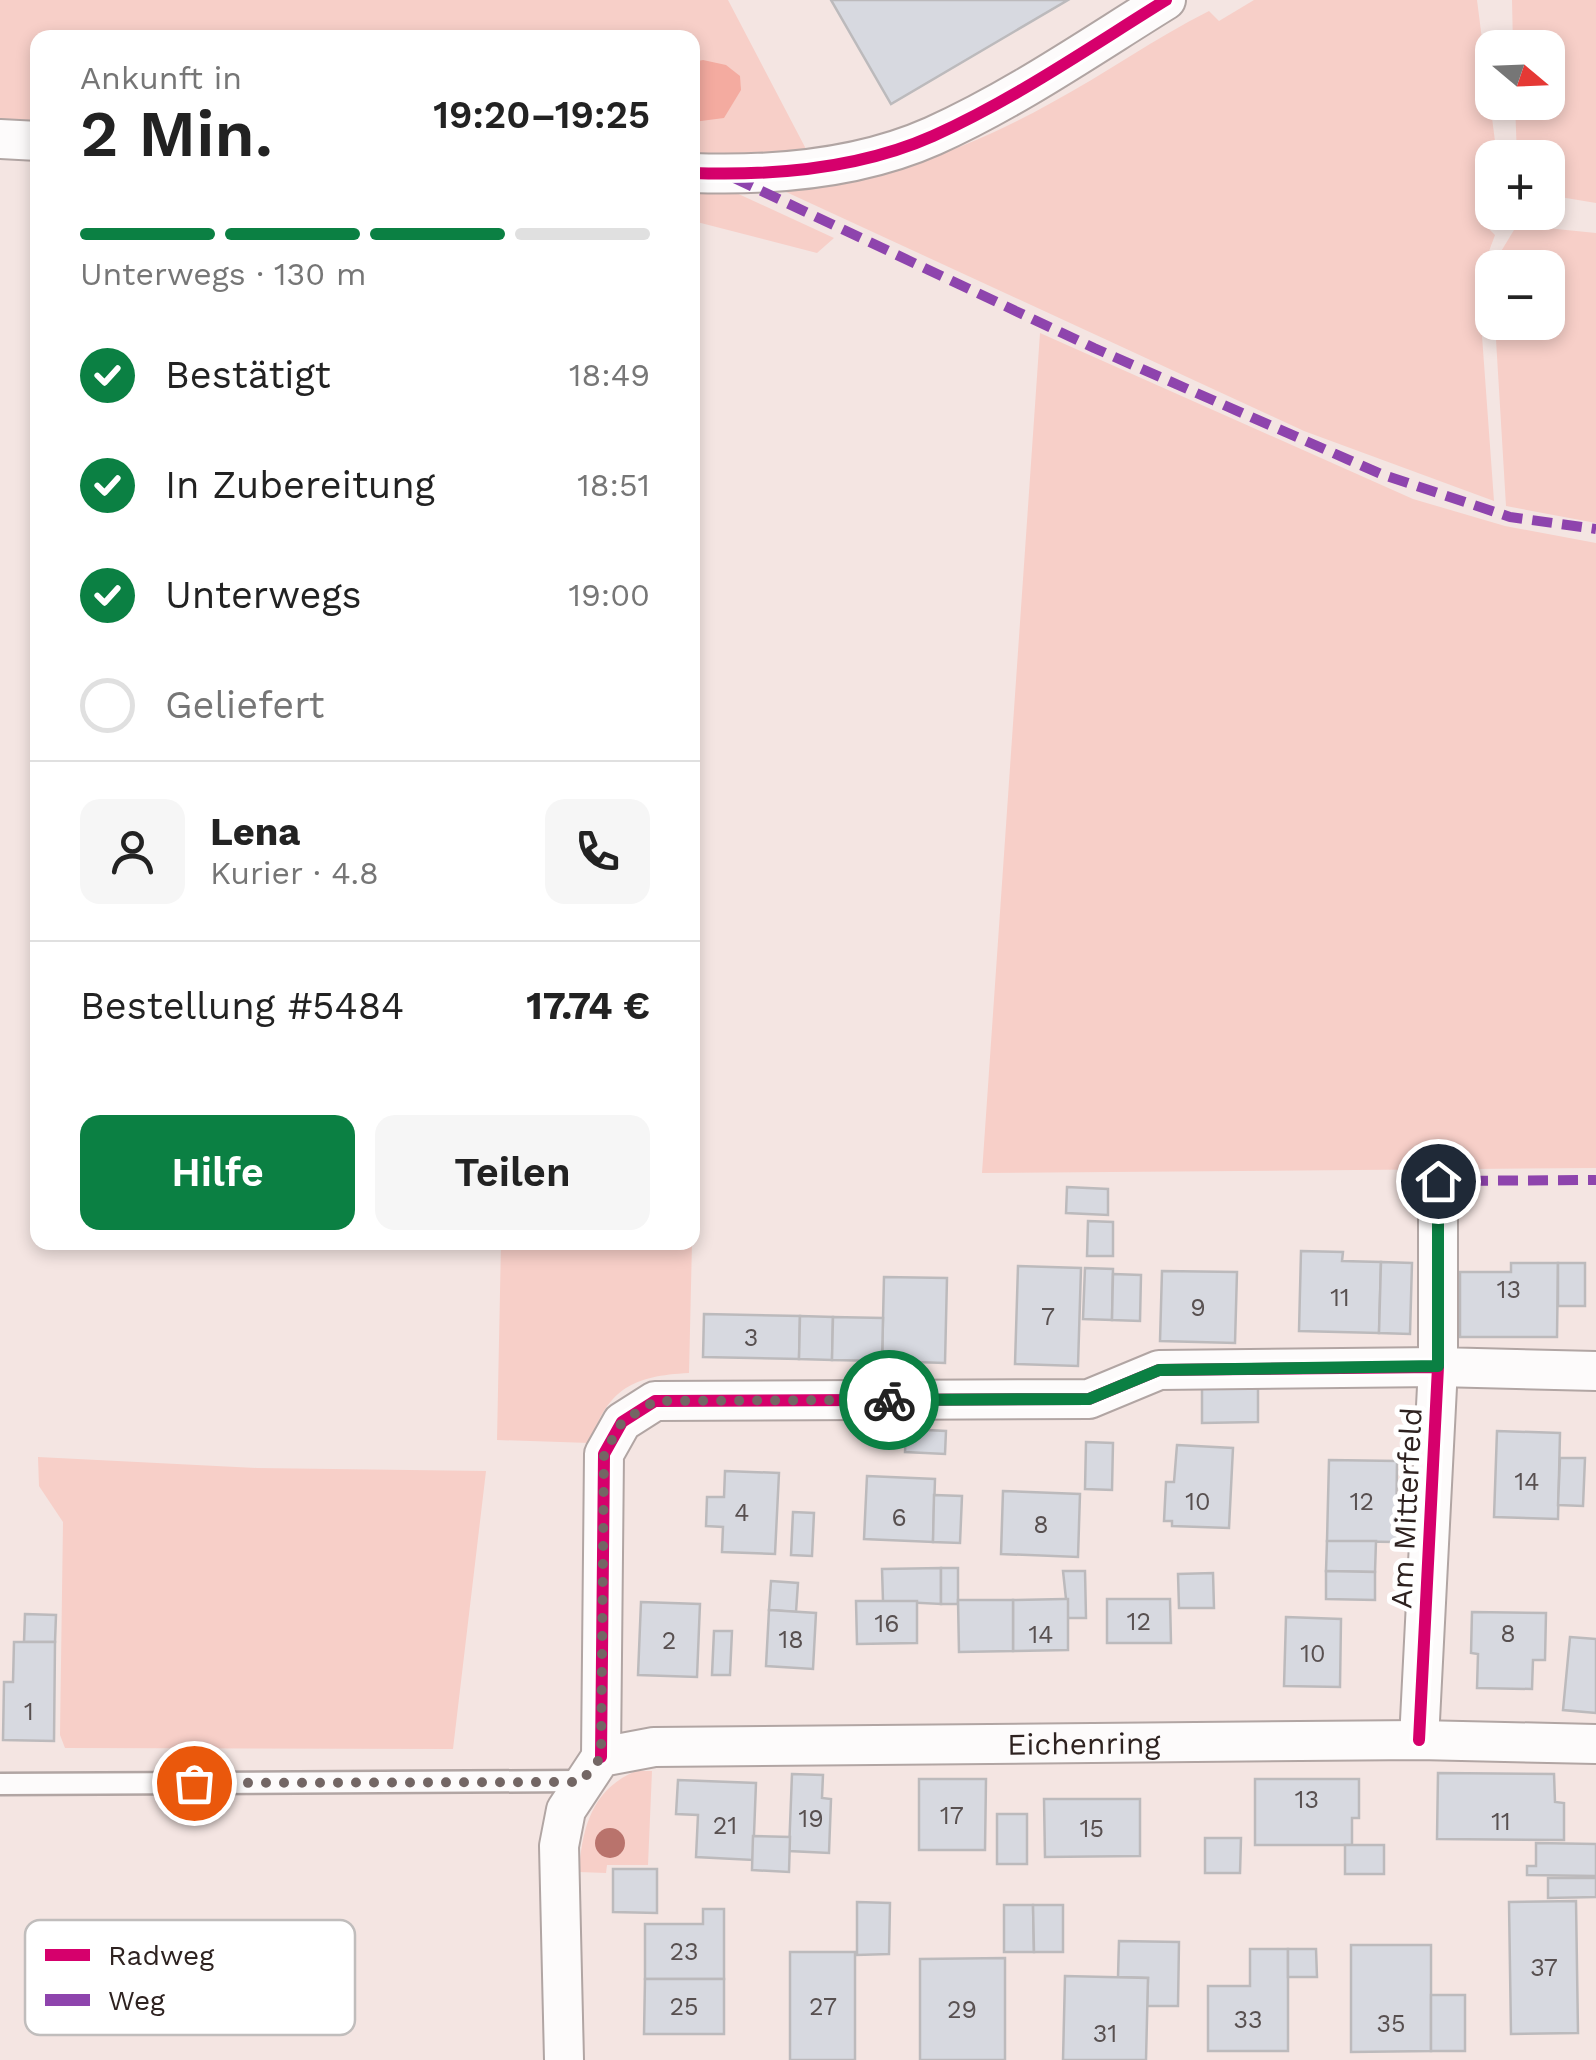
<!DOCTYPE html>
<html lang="de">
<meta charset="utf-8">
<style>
:root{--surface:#fff;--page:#f6f6f6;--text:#222;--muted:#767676;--line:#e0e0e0;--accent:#0b8043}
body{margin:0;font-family:"Work Sans",sans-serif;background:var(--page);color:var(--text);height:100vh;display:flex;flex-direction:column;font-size:38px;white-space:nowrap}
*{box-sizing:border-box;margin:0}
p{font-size:32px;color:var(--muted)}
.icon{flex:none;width:55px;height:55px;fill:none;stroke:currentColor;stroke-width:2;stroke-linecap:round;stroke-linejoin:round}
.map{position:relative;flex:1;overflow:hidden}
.details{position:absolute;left:30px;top:30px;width:670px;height:1220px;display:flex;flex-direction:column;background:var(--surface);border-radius:20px;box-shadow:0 5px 15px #0003}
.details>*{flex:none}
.needle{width:65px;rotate:109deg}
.buttons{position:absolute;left:1475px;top:30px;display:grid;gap:20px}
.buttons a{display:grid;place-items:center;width:90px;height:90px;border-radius:20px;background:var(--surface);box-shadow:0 5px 15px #0003;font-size:50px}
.pin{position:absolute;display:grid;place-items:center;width:85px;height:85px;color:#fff;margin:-42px;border:5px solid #fff;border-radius:50%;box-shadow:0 2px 10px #0007}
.courier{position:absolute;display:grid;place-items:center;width:100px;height:100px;margin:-50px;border:8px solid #0b8043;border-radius:50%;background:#fff;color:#222;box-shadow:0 2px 12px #0007}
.overview em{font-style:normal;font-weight:600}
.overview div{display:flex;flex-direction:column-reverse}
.overview{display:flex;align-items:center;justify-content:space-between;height:170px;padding:0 50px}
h1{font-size:65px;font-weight:600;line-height:75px}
.bar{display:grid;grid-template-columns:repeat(4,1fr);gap:15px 10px;align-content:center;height:120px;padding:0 50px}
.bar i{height:12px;border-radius:8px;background:var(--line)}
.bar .active{background:var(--accent)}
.bar p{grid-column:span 4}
.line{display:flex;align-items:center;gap:25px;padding:0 50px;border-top:2px solid var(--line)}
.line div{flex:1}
.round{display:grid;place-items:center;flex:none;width:105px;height:105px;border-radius:20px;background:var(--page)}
ol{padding:0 50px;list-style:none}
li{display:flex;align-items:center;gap:30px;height:110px}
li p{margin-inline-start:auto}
li .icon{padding:10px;border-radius:50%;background:var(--accent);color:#fff;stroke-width:4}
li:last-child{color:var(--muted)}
li i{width:55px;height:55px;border:5px solid var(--line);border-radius:50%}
.action{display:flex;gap:20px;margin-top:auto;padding:20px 50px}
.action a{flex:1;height:115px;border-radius:20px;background:var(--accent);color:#fff;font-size:40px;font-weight:600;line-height:115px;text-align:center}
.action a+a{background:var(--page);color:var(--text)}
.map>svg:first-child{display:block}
</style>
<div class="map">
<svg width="1596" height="2060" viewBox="0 0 1596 2060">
<rect width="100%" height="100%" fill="#f4e5e2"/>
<!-- green -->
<g fill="#f7cfc8">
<path d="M0,0h728l78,149 -63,9 -50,-2 -1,-118h-654l-1,86 -37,-2z"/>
<path d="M1254,0h223l20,157 -5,1v53l-9,12 12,12 -17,46 16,220 -190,-70 -520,-240c91,-8 187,-43 267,-88 54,-29 104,-65 158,-92l10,10z"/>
<path d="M1512,0h84v203l-48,-8v-37l-31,-1 -2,-54 33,-1v-54l-35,-1z"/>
<path d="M692,191h40l102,47 -17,15 -124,-32z"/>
<path d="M1517,225l79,8v290l-90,-17 -11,-183 53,-1v-54h-56v20l-1,-20z"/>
<path d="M1040,333l373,166 92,27 91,17v625l-614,5z"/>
<path d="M501,1243h191l-3,130c-56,3 -81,15 -99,70l-93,-3z"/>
<path d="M38,1457l219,11 229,3 -33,278 -388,-1 -5,-13 3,-213 -24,-36z"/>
<path d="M636,1771h16l-4,94h-41l-1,8 -27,-1c3,-44 13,-83 57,-101z"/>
</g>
<!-- water -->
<path fill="#f4aba0" d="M703,60l23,5 14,11 1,14 -17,28 -31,4v-60z"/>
<!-- building -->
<g fill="#d7d9e0" stroke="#bcbabc" stroke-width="2.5">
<path d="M831,0h237l-177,104z"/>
<path d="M1067,1187l41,2v26l-42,-2z"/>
<path d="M1088,1221l25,1v34h-26z"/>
<path d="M1301,1251l42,1 -1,9 39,1 -2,71 -80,-2z"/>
<path d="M1381,1262l31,1 -2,71 -31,-1z"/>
<path d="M1511,1263h47l-1,74h-97v-65h51z"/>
<rect x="1558" y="1263" width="27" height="43"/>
<path d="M1018,1266l63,2 -3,98 -63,-2z"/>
<path d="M1085,1268l28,1 -1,51 -29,-1z"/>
<path d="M1162,1271l75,1 -2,71 -75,-2z"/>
<path d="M1113,1274l28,1 -1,46 -28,-1z"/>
<path d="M884,1277l63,1 -2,85 -63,-2z"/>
<path d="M704,1314l96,2 -1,43 -96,-2z"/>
<path d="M800,1316l33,1 -1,43 -33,-1z"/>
<path d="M833,1317l50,1 -1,43 -50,-1z"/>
<path d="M1202,1384h56v38l-56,1z"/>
<path d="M906,1429l40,2 -1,23 -40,-2z"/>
<path d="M1497,1431l63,2 -2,86 -64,-2z"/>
<path d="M1086,1442l27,1 -1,47 -27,-1z"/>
<path d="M1177,1445l56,3 -4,80 -57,-2v-5h-8l2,-39h8z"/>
<path d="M1560,1458h25l-2,48 -25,-1z"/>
<path d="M1329,1460l68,1 -1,81 -69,-1z"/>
<path d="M725,1471l54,2 -4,81 -53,-2 1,-25 -17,-1 1,-29h17z"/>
<path d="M867,1476l68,3 -2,63 -69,-3z"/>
<path d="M1003,1491l77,3 -2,63 -77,-3z"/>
<path d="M934,1495l28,1 -2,47 -27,-1z"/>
<path d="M793,1512l21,1 -2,43 -21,-1z"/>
<path d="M1327,1541h49l-1,31 -49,-1z"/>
<path d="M941,1568v36l-58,-3 -1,-32z"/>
<rect x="941" y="1568" width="17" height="36"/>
<path d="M1063,1571h22l1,47h-18z"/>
<path d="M1326,1571l49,1v28l-49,-1z"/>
<path d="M1213,1573l1,35h-35l-1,-34z"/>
<path d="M771,1581l27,2 -2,29 -27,-2z"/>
<path d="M1064,1599h4v51l-55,1v-51z"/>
<path d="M1107,1599h63l1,44h-64z"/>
<path d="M1013,1600v51l-54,1 -1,-52z"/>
<path d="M856,1601h61v42l-60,1z"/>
<path d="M641,1602l59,2 -3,73 -59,-2z"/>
<path d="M769,1610l47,3 -3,56 -47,-3z"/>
<path d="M1472,1612l74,1 -1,47h-12l-1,29 -55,-1 1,-34 -7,-1z"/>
<path d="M25,1614l31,1 -1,27h-31z"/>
<path d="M1286,1617l55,2 -1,68 -56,-1z"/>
<path d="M714,1631h18l-2,44h-18z"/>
<path d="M1570,1637l26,2v74l-33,-3z"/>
<path d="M14,1642h41l-1,99 -51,-1 1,-58h9z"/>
<path d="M1438,1773l116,1 1,28 9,1v37l-127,-1z"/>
<path d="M792,1774l31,1 -1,23 9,1 -2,54 -40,-2z"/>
<path d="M919,1779h67l-1,71h-66z"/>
<path d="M1255,1779h104v39h-7v27h-97z"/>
<path d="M678,1780l78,3 -3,77 -57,-3 2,-42 -22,-1z"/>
<path d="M1044,1799h96v57l-95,1z"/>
<rect x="997" y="1814" width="30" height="50"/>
<path d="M753,1836l37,1 -1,35 -37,-2z"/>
<path d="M1205,1838h36l-1,35h-35z"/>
<path d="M1536,1843l60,1v32l-69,-1v-9h9z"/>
<rect x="1345" y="1845" width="39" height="29"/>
<path d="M613,1869h44v44l-44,-1z"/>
<path d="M1548,1878h48v19l-48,1z"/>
<path d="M1576,1901l2,132 -67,1 -2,-132z"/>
<path d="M857,1902l33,1 -1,51 -32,1z"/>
<path d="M1004,1905h29l1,47h-30z"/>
<path d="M1033,1905h30v47h-29z"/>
<path d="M703,1909h21v70h-79v-55h58z"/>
<path d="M1119,1941l60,1 -1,64h-31l1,-28 -30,-1z"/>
<path d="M1351,1945h80v106l-80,1z"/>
<path d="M1250,1949h38v102h-80v-65h42z"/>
<path d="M1288,1949h28l1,28h-29z"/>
<rect x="790" y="1952" width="65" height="108"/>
<path d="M1005,1958v102h-85v-101z"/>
<path d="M1065,1976l83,2 -2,82h-83z"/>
<path d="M645,1979h79v55h-80z"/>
<rect x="1431" y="1995" width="34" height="56"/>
</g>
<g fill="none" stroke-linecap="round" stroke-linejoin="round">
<!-- lane casing -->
<g stroke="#b1a5a3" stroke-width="25">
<path id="lane" d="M0,1784l581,-3"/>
</g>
<!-- street casing -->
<g stroke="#b1a5a3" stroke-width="42">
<g id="street">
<path d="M0,139l38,2"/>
<path d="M692,173c81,3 167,-4 241,-37 82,-37 157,-89 233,-136"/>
<path d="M1438,1181v186l158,4"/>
<path d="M601,1757l3,-303 18,-32 33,-21 434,-2 70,-29 279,-3 -19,373"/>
<path id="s1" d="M564,2060l-5,-214 7,-36 35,-53 53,-10 765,-7 177,4"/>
</g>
</g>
<!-- lane -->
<use href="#lane" stroke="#fdfbfb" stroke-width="20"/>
<!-- street -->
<use href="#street" stroke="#fdfbfb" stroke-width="38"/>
<!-- quiet -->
<g stroke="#8e44ad" stroke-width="10" stroke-dasharray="20 10" stroke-linecap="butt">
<path d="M734,178l360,170 287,126 129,43 86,12"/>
<path d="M1438,1181l158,-1"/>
</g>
<!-- cycleway casing -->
<g stroke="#fff" stroke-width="19">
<g id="cycleway">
<path d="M692,173c81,3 167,-4 241,-37 82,-37 157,-89 233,-136"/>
<path d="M601,1757l3,-303 18,-32 33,-21 434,-2 70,-29 279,-3 -19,373"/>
</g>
</g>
<!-- cycleway -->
<use href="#cycleway" stroke="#d6006c" stroke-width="12"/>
</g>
<!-- trees -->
<circle fill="#b9736c" cx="610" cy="1843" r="15"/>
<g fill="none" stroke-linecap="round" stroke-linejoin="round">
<!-- done -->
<path stroke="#736664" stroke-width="10" stroke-dasharray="0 18" d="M194,1783l387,-1 20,-25 3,-303 18,-32 33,-21 234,-1"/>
<!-- route -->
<path stroke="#0b8043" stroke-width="12" d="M889,1400l200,-1 70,-29 279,-4v-185"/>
</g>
<g text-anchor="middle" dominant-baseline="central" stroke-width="10" stroke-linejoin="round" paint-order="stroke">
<!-- number labels -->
<g font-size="25" fill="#585050">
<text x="1509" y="1289">13</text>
<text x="1340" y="1297">11</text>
<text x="1198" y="1307">9</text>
<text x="1048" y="1316">7</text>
<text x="751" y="1337">3</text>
<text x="1527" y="1481">14</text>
<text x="1198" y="1501">10</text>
<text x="1362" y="1501">12</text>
<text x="742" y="1512">4</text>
<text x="899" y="1517">6</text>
<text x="1041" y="1524">8</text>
<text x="1139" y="1621">12</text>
<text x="887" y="1623">16</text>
<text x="1508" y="1633">8</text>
<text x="1041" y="1634">14</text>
<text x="791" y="1639">18</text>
<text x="669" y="1640">2</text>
<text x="1313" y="1653">10</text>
<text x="29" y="1711">1</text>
<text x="1307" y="1799">13</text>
<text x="952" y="1815">17</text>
<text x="811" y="1818">19</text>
<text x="1501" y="1821">11</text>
<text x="725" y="1825">21</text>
<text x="1092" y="1828">15</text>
<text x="684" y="1951">23</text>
<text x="1544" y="1967">37</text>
<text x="684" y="2006">25</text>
<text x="823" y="2006">27</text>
<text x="962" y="2009">29</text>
<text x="1248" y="2019">33</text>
<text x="1391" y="2023">35</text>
<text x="1105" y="2033">31</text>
</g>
<!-- street labels -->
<g font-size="30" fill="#2e2220" stroke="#fff">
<text transform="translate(1406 1508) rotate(-87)">Am Mitterfeld</text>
<text stroke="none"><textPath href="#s1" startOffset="798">Eichenring</textPath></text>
</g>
</g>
<!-- legend -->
<rect x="25" y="1920" width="330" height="115" rx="15" fill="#fff" stroke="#c0bdbc" stroke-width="2.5"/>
<rect x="45" y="1949" width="45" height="12" fill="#d6006c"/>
<rect x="45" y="1994" width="45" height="12" fill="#8e44ad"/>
<g font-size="28" fill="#2e2220">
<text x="108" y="1965">Radweg</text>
<text x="108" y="2010">Weg</text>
</g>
</svg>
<div class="buttons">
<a><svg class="needle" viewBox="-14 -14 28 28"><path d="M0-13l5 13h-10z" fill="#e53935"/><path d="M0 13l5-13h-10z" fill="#767676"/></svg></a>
<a>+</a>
<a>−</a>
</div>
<div class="pin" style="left:194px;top:1783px;background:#ea580c"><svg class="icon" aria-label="bag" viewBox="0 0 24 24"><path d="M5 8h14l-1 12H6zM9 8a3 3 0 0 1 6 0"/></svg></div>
<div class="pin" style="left:1438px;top:1181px;background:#1f2937"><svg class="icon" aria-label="home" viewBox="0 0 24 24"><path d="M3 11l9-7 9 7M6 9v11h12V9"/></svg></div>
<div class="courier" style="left:889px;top:1400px"><svg class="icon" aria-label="bike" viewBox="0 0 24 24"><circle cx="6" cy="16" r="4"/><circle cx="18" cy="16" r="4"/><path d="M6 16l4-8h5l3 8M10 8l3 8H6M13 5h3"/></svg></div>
<section class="details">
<div class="overview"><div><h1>2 Min.</h1><p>Ankunft in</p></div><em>19:20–19:25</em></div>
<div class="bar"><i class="active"></i><i class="active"></i><i class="active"></i><i></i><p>Unterwegs · 130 m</p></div>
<ol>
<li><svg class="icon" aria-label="check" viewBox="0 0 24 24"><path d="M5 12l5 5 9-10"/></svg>Bestätigt<p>18:49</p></li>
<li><svg class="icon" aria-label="check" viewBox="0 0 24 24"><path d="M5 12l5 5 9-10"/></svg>In Zubereitung<p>18:51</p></li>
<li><svg class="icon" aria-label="check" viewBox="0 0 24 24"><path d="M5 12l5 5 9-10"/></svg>Unterwegs<p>19:00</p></li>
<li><i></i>Geliefert</li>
</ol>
<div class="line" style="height:180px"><a class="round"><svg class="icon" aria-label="person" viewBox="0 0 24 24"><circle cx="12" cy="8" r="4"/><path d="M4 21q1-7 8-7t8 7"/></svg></a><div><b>Lena</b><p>Kurier · 4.8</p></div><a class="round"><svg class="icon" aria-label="phone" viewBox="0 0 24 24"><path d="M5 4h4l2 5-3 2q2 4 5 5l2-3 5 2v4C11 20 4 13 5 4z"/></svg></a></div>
<div class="line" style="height:130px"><div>Bestellung #5484</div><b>17.74 €</b></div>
<div class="action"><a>Hilfe</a><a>Teilen</a></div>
</section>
</div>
